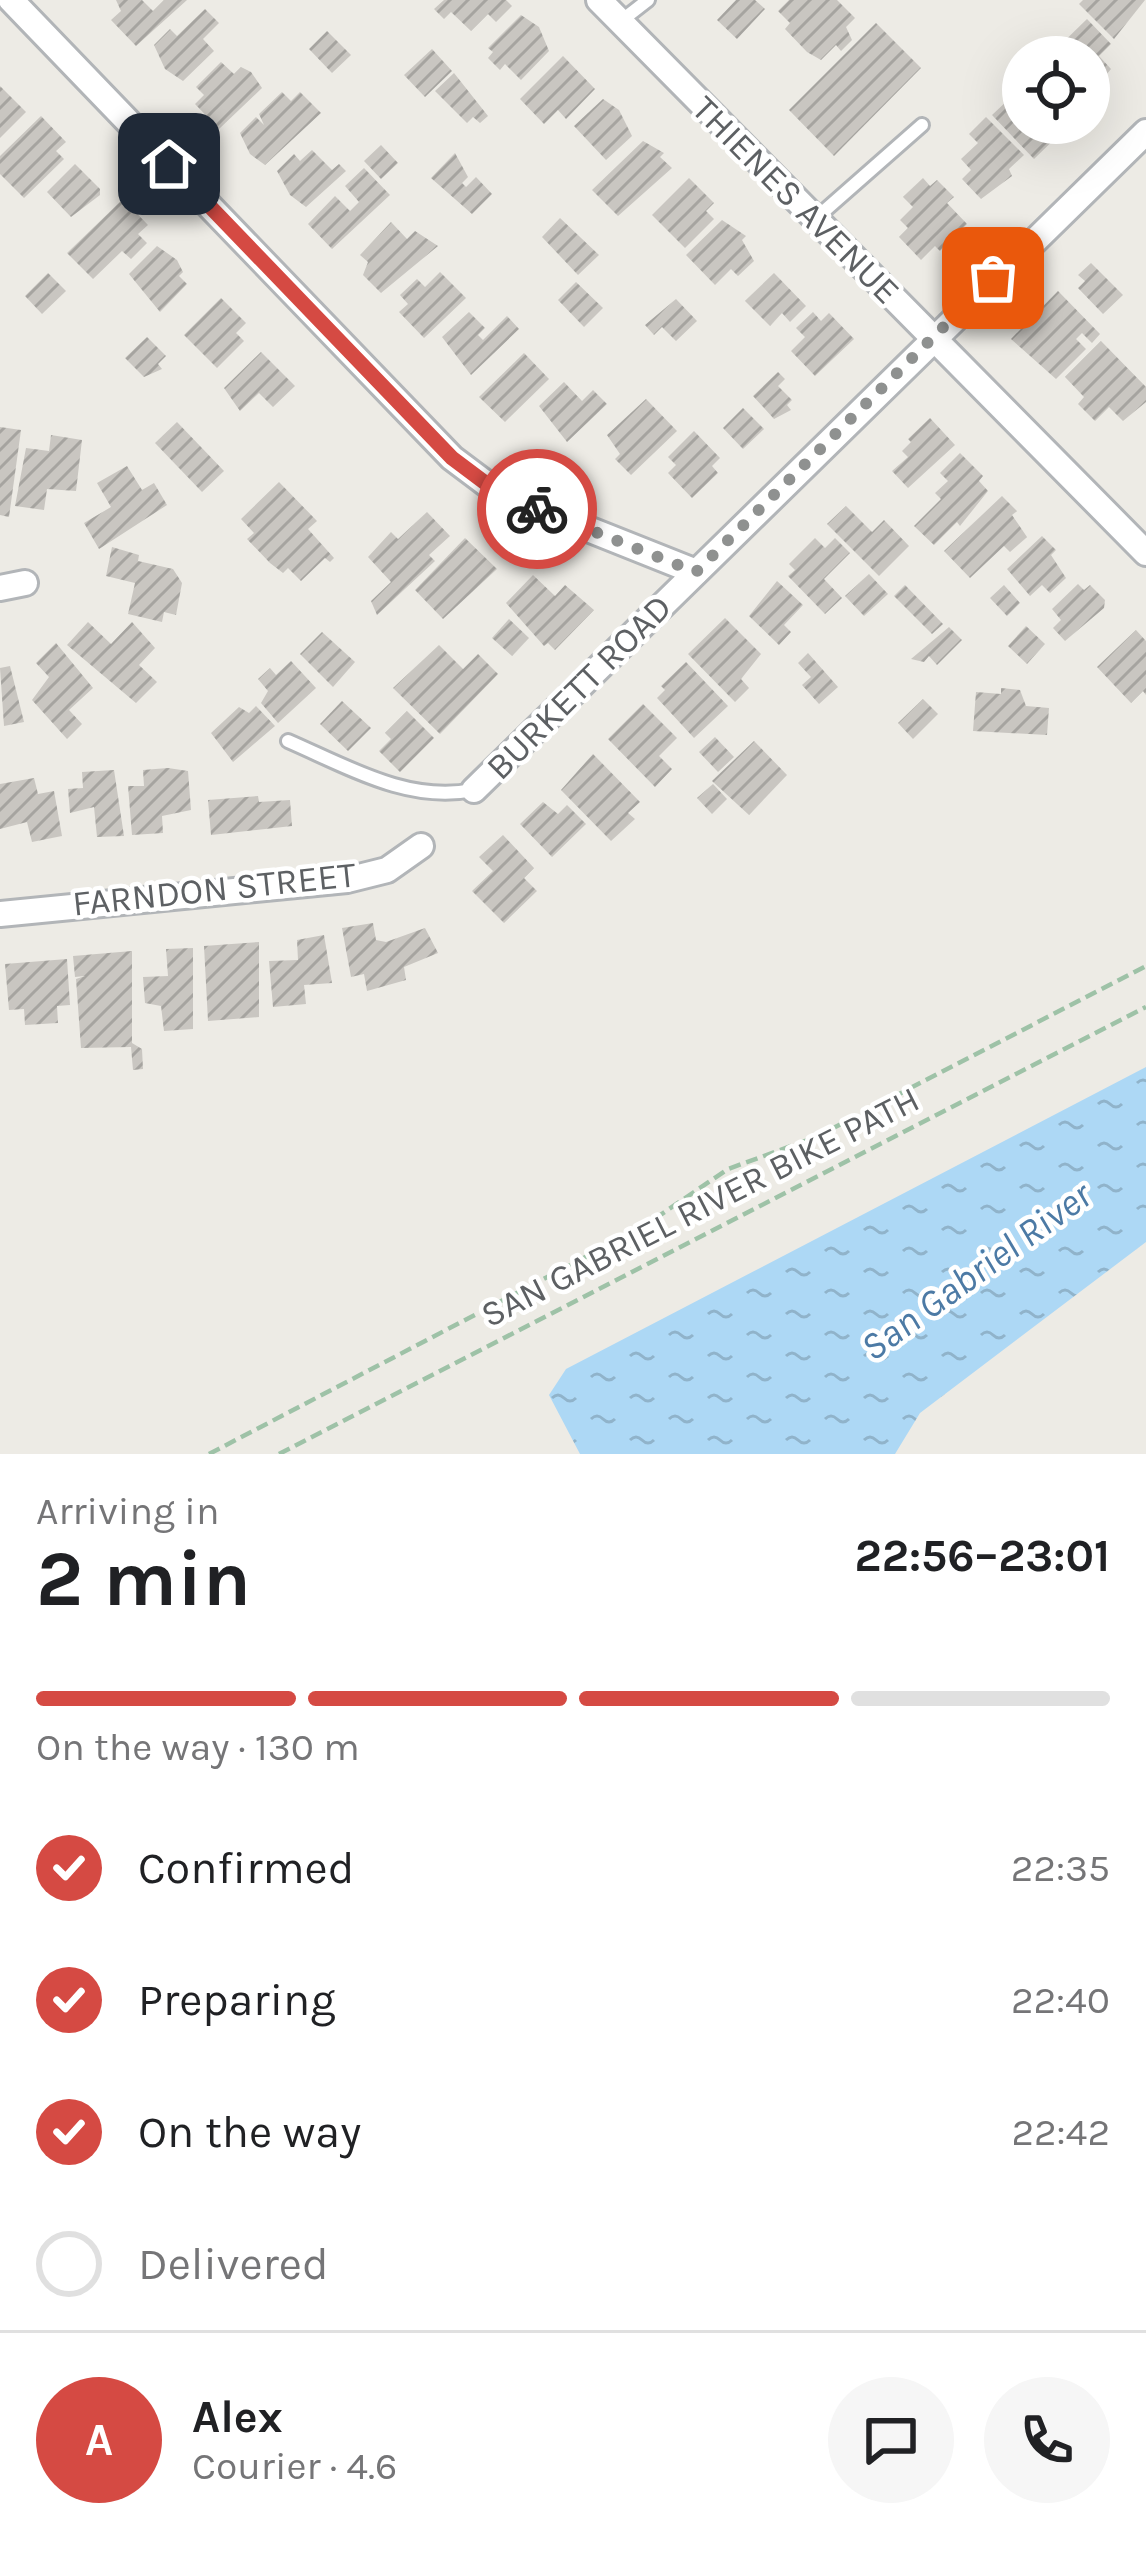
<!DOCTYPE html>
<meta charset="utf-8">
<style>
:root{--surface:#fff;--page:#f6f6f6;--text:#202124;--muted:#757577;--line:#e0e0e0;--accent:#d54a43}
body{margin:0;font-family:Karla,sans-serif;background:var(--page);color:var(--text);height:100vh;display:flex;flex-direction:column;font-size:45px;white-space:nowrap}
*{box-sizing:border-box;margin:0}
p{font-size:39px;color:var(--muted)}
.icon{flex:none;width:66px;height:66px;fill:none;stroke:currentColor;stroke-width:2;stroke-linecap:round;stroke-linejoin:round}
.map{position:relative;height:1454px;overflow:hidden}
.side{display:flex;flex-direction:column;background:var(--surface);flex:1}
.side>*{flex:none}
.buttons{position:absolute;left:1002px;top:36px;display:grid;gap:24px}
.buttons a{display:grid;place-items:center;width:108px;height:108px;border-radius:50%;background:var(--surface);box-shadow:0 12px 48px #0002;font-size:60px}
.pin{position:absolute;display:grid;place-items:center;width:102px;height:102px;color:#fff;margin:-51px;border-radius:24px;box-shadow:0 6px 18px #0006}
.courier{position:absolute;display:grid;place-items:center;width:120px;height:120px;margin:-60px;border:9px solid #d54a43;border-radius:50%;background:#fff;color:#222;box-shadow:0 3px 15px #0007}
.overview em{font-style:normal;font-weight:700}
.overview div{display:flex;flex-direction:column-reverse}
.overview{display:flex;align-items:center;justify-content:space-between;height:204px;padding:0 36px}
h1{font-size:78px;font-weight:700;line-height:90px}
.bar{display:grid;grid-template-columns:repeat(4,1fr);gap:18px 12px;align-content:center;height:144px;padding:0 36px}
.bar i{height:15px;border-radius:9px;background:var(--line)}
.bar .current{background:var(--accent)}
.bar p{grid-column:span 4}
.line{display:flex;align-items:center;gap:30px;padding:0 36px;border-top:3px solid var(--line)}
.line div{flex:1}
.round{display:grid;place-items:center;flex:none;width:126px;height:126px;border-radius:63px;background:var(--page)}
ol{padding:0 36px;list-style:none}
li{display:flex;align-items:center;gap:36px;height:132px}
li p{margin-inline-start:auto}
li .icon{padding:12px;border-radius:50%;background:var(--accent);color:#fff;stroke-width:4}
li:last-child{color:var(--muted)}
li i{width:66px;height:66px;border:6px solid var(--line);border-radius:50%}
.map>svg:first-child{display:block}
</style>
<div class="map">
<svg width="1146" height="1454" viewBox="0 0 1146 1454">
<defs>
<pattern id="water-ripples" width="26" height="14" patternUnits="userSpaceOnUse" patternTransform="scale(3)"><rect width="26" height="14" fill="#add8f5"/><path d="M2 4q2-2 4 0t4 0M15 11q2-2 4 0t4 0" fill="none" stroke="#90b3ca"/></pattern>
<pattern id="building-hatch" width="6" height="6" patternUnits="userSpaceOnUse" patternTransform="scale(3)"><rect width="6" height="6" fill="#c9c6c1"/><path d="M-1 1l2-2M0 6l6-6M5 7l2-2" fill="none" stroke="#a6a4a0"/></pattern>
</defs>
<rect width="100%" height="100%" fill="#edebe5"/>
<!-- water -->
<path fill="url(#water-ripples)" d="M1146,1067v175l-226,171 -25,41h-315l-31,-59 17,-26z"/>
<!-- building -->
<g fill="url(#building-hatch)">
<path d="M116,0h26l11,11 11,-11h23l-51,46 -25,-26 10,-9z"/>
<path d="M444,0h62l6,6 -16,16 -8,-8 -17,17 -20,-19 -7,7 -10,-10z"/>
<path d="M736,0h19l10,9 -28,30 -20,-19z"/>
<path d="M789,0h48l18,18 -9,9 6,13 -11,11 -5,-6 -15,15 -14,-8 -22,-23 5,-6 -12,-12z"/>
<path d="M1083,0h62l-31,39 -35,-35z"/>
<path d="M205,9l14,14 -16,16 11,12 -31,30 -18,-12 -11,-24 16,-16 7,7z"/>
<path d="M521,15l18,12 10,24 -28,29 -16,-16 -5,6 -12,-12 5,-6 -5,-4z"/>
<path d="M1087,19l24,25 -12,12 12,13 -22,27v-39h-41z"/>
<path d="M876,23l45,45 -87,88 -45,-46z"/>
<path d="M327,31l24,24 -19,18 -23,-24z"/>
<path d="M432,49l20,22 -27,26 -21,-22z"/>
<path d="M563,56l32,33 -29,30 -8,-9 -14,14 -24,-25z"/>
<path d="M221,62l13,12 7,-7 10,5 11,16 -43,41 -24,-25 9,-9 -8,-8z"/>
<path d="M454,73l34,43 -8,7 -7,-6 -6,6 -32,-32z"/>
<path d="M0,86l26,26 -26,26z"/>
<path d="M282,92l9,9 9,-9 21,21 -56,52 -15,-11 -10,-21 16,-16 8,8 -5,-11z"/>
<path d="M603,99l16,11 13,26 -26,24 -32,-34z"/>
<path d="M1009,99l14,14v10l46,2 -35,34 -42,-44z"/>
<path d="M41,116l25,26 -10,9 8,8 -40,39 -24,-24v-18z"/>
<path d="M986,117l38,38 -15,14 3,7 -31,23 -19,-20 9,-9 -10,-11 17,-16 -9,-9z"/>
<path d="M643,141l21,12 -4,4 12,11 -54,48 -26,-26z"/>
<path d="M381,145l17,18 -17,16 -17,-18z"/>
<path d="M312,150l20,20 7,-6 7,7 -40,36 -16,-12 -13,-24 17,-17 6,7z"/>
<path d="M455,153l13,24 -6,6 4,4 10,-10 16,17 -20,20 -41,-36z"/>
<path d="M75,164l25,25v6l-29,22 -24,-25z"/>
<path d="M364,168l26,27 -58,54 -24,-25 27,-28 15,15 9,-9 -14,-16z"/>
<path d="M689,178l25,25 -8,8 8,8 -29,29 -33,-33z"/>
<path d="M923,178l7,8 7,-6 17,17 -7,6 20,21 -27,27 -5,-5 -14,14 -22,-23 9,-9 -8,-8 13,-13 -10,-10z"/>
<path d="M123,199l25,26 -10,9 9,9 -16,16 -9,-8 -29,28 -26,-26z"/>
<path d="M560,218l39,37 -21,20 -36,-38z"/>
<path d="M722,220l24,16 -4,4 12,21 -16,15 -7,-7 -16,16 -29,-30z"/>
<path d="M391,222l16,17 8,-8 23,15 -57,47 -18,-18 5,-13 -8,-7z"/>
<path d="M157,246l20,14 6,12 -4,4 8,8 -27,28 -31,-38z"/>
<path d="M1091,263l32,32 -20,19 -25,-26 7,-7 -7,-6z"/>
<path d="M440,272l26,26 -42,40 -25,-26 9,-8 -8,-9 17,-16 8,8z"/>
<path d="M48,273l18,18 -24,23 -17,-18z"/>
<path d="M774,273l32,33 -16,16 -8,-9 -12,13 -25,-25z"/>
<path d="M576,282l27,26 -19,19 -26,-27z"/>
<path d="M1058,291l42,43 -8,9 -10,-10 -6,6 10,10 -30,30 -45,-40z"/>
<path d="M221,298l25,25 -10,10 8,8 -27,27 -33,-33z"/>
<path d="M676,299l21,22 -21,20 -14,-14 -8,8 -9,-10z"/>
<path d="M469,312l16,16 -7,7 5,5 24,-24 12,13 -48,46 -29,-38z"/>
<path d="M813,312l8,9 8,-8 25,26 -39,37 -24,-25 14,-14 -9,-9z"/>
<path d="M147,337l19,19 -8,8 4,5 -18,8 -19,-19z"/>
<path d="M1101,341l45,46v15l-23,19 -14,-14 -14,14 -17,-17 6,-7 -19,-20z"/>
<path d="M261,352l34,34 -22,21 -14,-14 -19,18 -16,-23z"/>
<path d="M524,353l25,26 -44,43 -26,-25z"/>
<path d="M778,372l7,7 -7,7 14,14 -5,5 4,5 -17,9 -21,-23z"/>
<path d="M564,382l18,19 11,-11 14,14 -40,38 -28,-36z"/>
<path d="M646,399l31,32 -46,44 -16,-16 5,-5 -13,-19z"/>
<path d="M743,408l21,21 -21,20 -20,-21z"/>
<path d="M930,418l25,27 -47,43 -16,-17 16,-14 -6,-6 9,-9 -3,-3z"/>
<path d="M177,422l47,49 -22,21 -47,-49z"/>
<path d="M0,427l21,3 -12,87 -9,-2z"/>
<path d="M694,431l26,27 -8,8 6,7 -26,25 -24,-25 8,-8 -8,-8z"/>
<path d="M51,435l31,5 -6,51 -29,-2 -3,21 -29,-4 11,-58 23,3z"/>
<path d="M960,453l23,23 -4,5 9,10 -28,35 -3,-4 -23,23 -20,-19 27,-27 -6,-6 13,-12 -8,-8z"/>
<path d="M127,466l15,24 12,-7 13,22 -68,44 -15,-26 27,-16 -14,-24z"/>
<path d="M279,482l38,39 -9,8 26,29 -4,4 -5,-4 -24,23 -13,-13 -5,5 -13,-10 -23,-24 7,-6 -13,-14z"/>
<path d="M1002,496l15,15 -5,4 15,22 -17,15 -6,-6 -34,32 -26,-27z"/>
<path d="M846,506l26,26 12,-12 25,26 -30,30 -52,-52z"/>
<path d="M427,512l23,24 -21,19 6,6 -58,54 -6,-14 20,-19 -23,-25 23,-25 7,7z"/>
<path d="M1042,536l14,14 -5,5 15,23 -16,15 -8,-8 -12,11 -23,-27z"/>
<path d="M465,538l32,31 -54,50 -28,-29z"/>
<path d="M815,538l10,10 10,-10 15,15 -26,26 18,19 -17,16 -37,-38 7,-6 -6,-6z"/>
<path d="M112,547l27,8 -1,6 35,8 9,14 -6,32 -12,-3 -2,10 -34,-8 7,-31 -29,-7z"/>
<path d="M869,574l19,20 -24,22 -19,-20z"/>
<path d="M533,575l22,21 10,-11 29,25 -39,40 -7,-7 -4,3 -38,-43z"/>
<path d="M777,581l26,24 -19,20 7,7 -12,13 -30,-29z"/>
<path d="M1078,584l6,6 6,-5 15,15 -1,8 -39,33 -12,-13 8,-8 -9,-11z"/>
<path d="M905,585l38,39 -11,10 -38,-38z"/>
<path d="M1004,585l16,18 -13,13 -17,-18z"/>
<path d="M725,618l36,36 -20,25 8,9 -14,14 -47,-48z"/>
<path d="M509,619l20,19 -17,18 -20,-18z"/>
<path d="M88,622l23,22 21,-22 23,26 -16,17 18,17 -21,21 -69,-58z"/>
<path d="M1026,626l19,18 -18,20 -19,-18z"/>
<path d="M949,627l13,13 -25,25 -8,-9 -5,6 -13,-3z"/>
<path d="M1136,630l10,11v54l-3,-4 -12,12 -34,-36z"/>
<path d="M322,632l33,30 -22,25 -33,-33z"/>
<path d="M56,643l37,45 -24,22 13,14 -15,15 -35,-39 17,-23 -13,-14z"/>
<path d="M439,645l24,24 15,-15 20,20 -58,60 -47,-46z"/>
<path d="M808,653l30,34 -19,17 -17,-19 9,-8 -13,-14z"/>
<path d="M291,661l25,27 -38,35 -17,-20 7,-12 -10,-12 12,-11 6,7z"/>
<path d="M686,662l42,44 -34,32 -37,-40 8,-8 -4,-4z"/>
<path d="M10,666l14,56 -20,4 -4,-58z"/>
<path d="M1001,688l19,2 6,16 23,2 -2,27 -74,-4 3,-39 25,2z"/>
<path d="M923,699l15,15 -25,25 -15,-16z"/>
<path d="M342,701l29,27 -23,23 -28,-27z"/>
<path d="M643,704l34,34 -18,18 13,13 -17,18 -47,-48z"/>
<path d="M256,706l19,20 -42,36 -22,-29 28,-26 10,6z"/>
<path d="M407,711l27,27 -34,34 -21,-21 12,-12 -6,-6z"/>
<path d="M715,737l19,20 -16,15 -19,-20z"/>
<path d="M754,741l33,34 -38,40 -37,-34z"/>
<path d="M593,754l47,48 -12,11 7,6 -24,22 -50,-51z"/>
<path d="M168,768l20,3 3,39 -29,6 1,17 -31,2 -4,-49h16l-1,-16z"/>
<path d="M114,770l10,66 -27,1 -3,-30 -24,6 -2,-24 15,-1 -1,-16z"/>
<path d="M34,778l4,16 16,-3 8,45 -30,6 -5,-20 -27,7v-45z"/>
<path d="M713,784l14,15 -15,15 -15,-16z"/>
<path d="M258,796l1,6 31,-2 2,26 -81,9 -3,-35z"/>
<path d="M543,802l15,12 9,-9 19,19 -34,33 -32,-33z"/>
<path d="M503,835l31,33 -10,10 13,13 -33,32 -32,-32 21,-20 -14,-14z"/>
<path d="M373,923l3,17 10,2 39,-14 13,25 -34,14 2,13 -39,11 -3,-17 -13,3 -9,-49z"/>
<path d="M324,935l8,48 -28,2 2,19 -33,3 -4,-46 29,-1 -1,-20z"/>
<path d="M259,942v75l-51,4 -4,-75z"/>
<path d="M193,948v81l-29,2 -3,-25 -16,-3 -2,-26 25,-1 -2,-27z"/>
<path d="M132,951v92l10,6 1,20 -10,1 -2,-23 -50,1 -5,-69 9,-3 -10,1 -2,-21z"/>
<path d="M67,959l3,46 -13,1 1,17 -33,2 -1,-16 -15,1 -4,-46z"/>
</g>
<g fill="none" stroke-linecap="round" stroke-linejoin="round">
<!-- lane casing -->
<g stroke="#b2b5b8" stroke-width="18">
<g id="lane">
<path d="M621,21l27,-21"/>
<path d="M814,220l108,-95"/>
<path d="M288,741c60,26 120,62 185,49"/>
</g>
</g>
<!-- street casing -->
<g stroke="#b2b5b8" stroke-width="30">
<g id="street">
<path d="M11,0l441,458 48,36 196,78"/>
<path d="M599,0l547,553"/>
<path d="M0,588l25,-5"/>
<path d="M474,790l672,-658"/>
<path d="M0,914l347,-34 40,-10 34,-24"/>
</g>
</g>
<!-- path -->
<g stroke="#9ec2a7" stroke-width="4.5" stroke-dasharray="12 6" stroke-linecap="butt">
<path d="M209,1454l432,-226 87,-59 88,-32 330,-171"/>
<path d="M279,1454l867,-447"/>
</g>
<!-- lane -->
<use href="#lane" stroke="#fff" stroke-width="12"/>
<!-- street -->
<use href="#street" stroke="#fff" stroke-width="24"/>
</g>
<g fill="none" stroke-linecap="round" stroke-linejoin="round">
<!-- done -->
<path stroke="#8f9190" stroke-width="12" stroke-dasharray="0 21.6" d="M537,509l159,63 297,-294"/>
<!-- route -->
<path stroke="#d54a43" stroke-width="15" d="M169,164l283,294 48,36 37,15"/>
</g>
<g text-anchor="middle" dominant-baseline="central" stroke-width="9" stroke-linejoin="round" paint-order="stroke">
<!-- street labels -->
<g font-size="36" fill="#5d6063" stroke="#fff">
<text transform="translate(796 200) rotate(45)">THIENES AVENUE</text>
<text transform="translate(579 687) rotate(-45)">BURKETT ROAD</text>
<text transform="translate(214 889) rotate(-6)">FARNDON STREET</text>
<text transform="translate(700 1207) rotate(-27)">SAN GABRIEL RIVER BIKE PATH</text>
</g>
<!-- water labels -->
<g font-size="39" font-style="italic" fill="#4c7aa5" stroke="#fff">
<text transform="translate(976 1271) rotate(-36)">San Gabriel River</text>
</g>
</g>
</svg>
<div class="buttons">
<a><svg class="icon" aria-label="locate" viewBox="0 0 24 24"><circle cx="12" cy="12" r="6"/><path d="M12 2v4M12 18v4M2 12h4M18 12h4"/></svg></a>
</div>
<div class="pin" style="left:993px;top:278px;background:#ea580c"><svg class="icon" aria-label="bag" viewBox="0 0 24 24"><path d="M5 8h14l-1 12H6zM9 8a3 3 0 0 1 6 0"/></svg></div>
<div class="pin" style="left:169px;top:164px;background:#1f2937"><svg class="icon" aria-label="home" viewBox="0 0 24 24"><path d="M3 11l9-7 9 7M6 9v11h12V9"/></svg></div>
<div class="courier" style="left:537px;top:509px"><svg class="icon" aria-label="bike" viewBox="0 0 24 24"><circle cx="6" cy="16" r="4"/><circle cx="18" cy="16" r="4"/><path d="M6 16l4-8h5l3 8M10 8l3 8H6M13 5h3"/></svg></div>
</div>
<section class="side">
<div class="overview"><div><h1>2 min</h1><p>Arriving in</p></div><em>22:56–23:01</em></div>
<div class="bar"><i class="current"></i><i class="current"></i><i class="current"></i><i></i><p>On the way · 130 m</p></div>
<ol>
<li><svg class="icon" aria-label="check" viewBox="0 0 24 24"><path d="M5 12l5 5 9-10"/></svg>Confirmed<p>22:35</p></li>
<li><svg class="icon" aria-label="check" viewBox="0 0 24 24"><path d="M5 12l5 5 9-10"/></svg>Preparing<p>22:40</p></li>
<li><svg class="icon" aria-label="check" viewBox="0 0 24 24"><path d="M5 12l5 5 9-10"/></svg>On the way<p>22:42</p></li>
<li><i></i>Delivered</li>
</ol>
<div class="line" style="height:216px"><b class="round" style="background:var(--accent);color:#fff">A</b><div><b>Alex</b><p>Courier · 4.6</p></div><a class="round"><svg class="icon" aria-label="chat" viewBox="0 0 24 24"><path d="M4 5h16v11H9l-5 4z"/></svg></a><a class="round"><svg class="icon" aria-label="phone" viewBox="0 0 24 24"><path d="M5 4h4l2 5-3 2q2 4 5 5l2-3 5 2v4C11 20 4 13 5 4z"/></svg></a></div>
</section>
